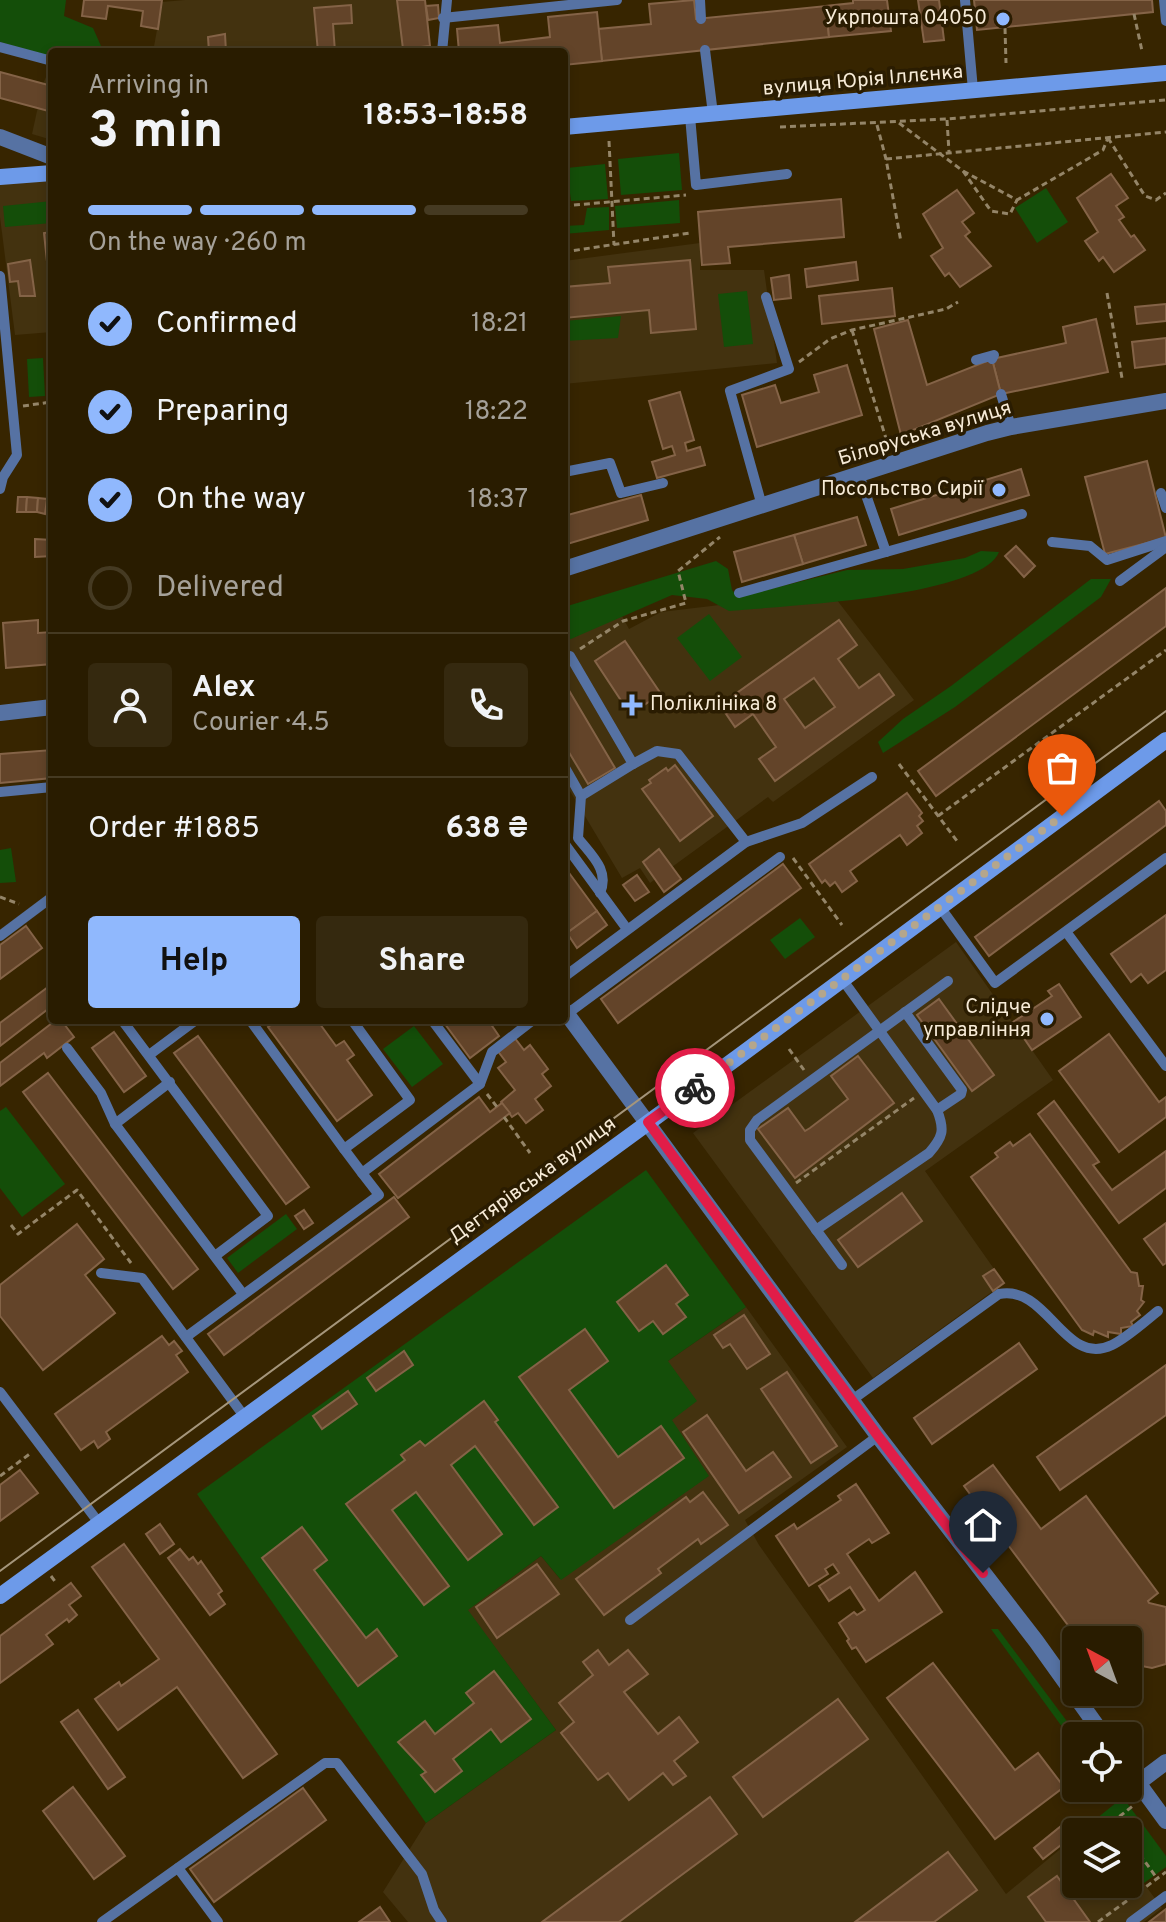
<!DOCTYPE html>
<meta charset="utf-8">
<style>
:root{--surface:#291c00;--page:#35290f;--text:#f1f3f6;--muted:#a5a199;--line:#453a22;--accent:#90b8fd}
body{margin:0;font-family:Overpass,sans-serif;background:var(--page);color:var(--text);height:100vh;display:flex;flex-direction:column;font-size:30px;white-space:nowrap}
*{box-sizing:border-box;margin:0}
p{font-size:26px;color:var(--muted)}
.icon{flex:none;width:44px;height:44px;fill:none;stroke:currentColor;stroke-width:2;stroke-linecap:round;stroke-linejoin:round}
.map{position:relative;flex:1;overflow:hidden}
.panel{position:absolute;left:48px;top:48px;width:520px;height:976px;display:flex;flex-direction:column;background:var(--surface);border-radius:8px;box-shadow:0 4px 12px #0003,0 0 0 2px var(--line)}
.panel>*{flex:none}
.needle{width:52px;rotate:319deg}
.fabs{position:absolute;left:1062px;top:1626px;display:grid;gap:16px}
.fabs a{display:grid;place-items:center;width:80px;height:80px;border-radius:8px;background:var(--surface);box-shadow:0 4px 12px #0003,0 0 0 2px var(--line);font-size:40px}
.pin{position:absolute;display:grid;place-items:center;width:68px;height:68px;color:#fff;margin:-82px -34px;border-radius:50% 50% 50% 0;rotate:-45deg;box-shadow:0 0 8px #0007}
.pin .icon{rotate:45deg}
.courier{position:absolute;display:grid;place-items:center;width:80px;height:80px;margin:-40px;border:6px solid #e11d48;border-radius:50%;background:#fff;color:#222;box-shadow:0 2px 10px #0007}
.headline em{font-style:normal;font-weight:700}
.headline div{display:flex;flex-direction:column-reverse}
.headline{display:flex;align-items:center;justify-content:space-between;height:136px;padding:0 40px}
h1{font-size:52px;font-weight:700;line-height:60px}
.bar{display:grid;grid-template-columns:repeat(4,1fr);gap:12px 8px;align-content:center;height:96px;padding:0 40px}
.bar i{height:10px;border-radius:6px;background:var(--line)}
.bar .selected{background:var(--accent)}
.bar p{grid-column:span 4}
.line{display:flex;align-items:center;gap:20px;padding:0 40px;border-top:2px solid var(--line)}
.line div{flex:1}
.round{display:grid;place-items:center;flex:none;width:84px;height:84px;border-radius:8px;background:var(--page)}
ol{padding:0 40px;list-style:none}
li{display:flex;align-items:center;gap:24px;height:88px}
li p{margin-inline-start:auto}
li .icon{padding:8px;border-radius:50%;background:var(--accent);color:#111;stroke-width:4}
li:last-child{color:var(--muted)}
li i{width:44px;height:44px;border:4px solid var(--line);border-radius:50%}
.cta{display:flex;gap:16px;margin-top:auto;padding:16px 40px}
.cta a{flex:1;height:92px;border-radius:8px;background:var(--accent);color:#111;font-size:32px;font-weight:700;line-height:92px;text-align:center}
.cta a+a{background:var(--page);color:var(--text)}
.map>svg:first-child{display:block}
</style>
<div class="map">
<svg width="1166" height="1922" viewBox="0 0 1166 1922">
<rect width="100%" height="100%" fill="#372500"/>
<!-- built -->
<g fill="#43320f">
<path d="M185,0h240l6,52h-278l9,-50z"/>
<path d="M52,63v77l-20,-6 11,-50z"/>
<path d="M52,180v152l-37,3 -15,-118v-33z"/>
<path d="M700,243v27h64l13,93 -213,21v-123z"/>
<path d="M823,582l91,118 -141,102 -5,-5 -118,86 -10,-15 -18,10 -58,-97v-154l52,-22 13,24 32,-17 109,-13z"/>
<path d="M956,942l97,138 -128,91 79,112 -131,95 -180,-245z"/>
<path d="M746,1307l101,140 -102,73 14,25 247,349 70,-58v48h52v-22l34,46 -18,14h-736l-25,-30 43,-69 130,-93 -89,-120 74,-54 19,23 148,-103 -37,-56 -3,-59z"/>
</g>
<!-- green -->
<g fill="#144e09">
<path d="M0,0h66l-2,16 29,12 8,18 -1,6h-48v5l-52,-15z"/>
<path d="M679,153l3,37 -61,5 -3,-36z"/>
<path d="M605,164l3,35 -37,2 -4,-33z"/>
<path d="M1046,188l22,34 -31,21 -22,-35z"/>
<path d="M679,200l1,23 -63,5 -2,-22z"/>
<path d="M52,201v22l-47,4 -2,-21z"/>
<path d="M609,207v23l-45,4v-8l20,-1 3,-17z"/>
<path d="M747,291l6,53 -29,3 -6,-53z"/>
<path d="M621,316l-3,22 -54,3v-20z"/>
<path d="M43,358l2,38 -16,1 -2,-38z"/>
<path d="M981,551l18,1c-18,46 -221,54 -270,59l-22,-12 -35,-4 -108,47v-35l152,-46 12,8 4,21 6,7 109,-27 56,-1 62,-11z"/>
<path d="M1091,579h20l-10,18 -146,110 -72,46 -5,-11 25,-23 48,-33z"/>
<path d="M709,614l33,43 -32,24 -33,-43z"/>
<path d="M11,848l5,34 -16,1v-33z"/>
<path d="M800,918l15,19 -30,22 -15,-19z"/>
<path d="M414,1026l29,38 -31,23 -29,-38z"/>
<path d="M6,1107l59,77 -43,33 -22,-29v-77z"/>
<path d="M646,1170l100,137 -78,54 29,40 -25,19 37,56 -148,104 -20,-24 -73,54 88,120 -130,93 -229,-329z"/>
<path d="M286,1214l11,15 -59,44 -11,-15z"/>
<path d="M998,1629l80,107 -2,10 -85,-117z"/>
<path d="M1107,1788h9l50,68v11l-22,16 -16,-21v-30h-22l-10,-13 21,-17z"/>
</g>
<!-- building -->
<g fill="#634429" stroke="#846347" stroke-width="2" fill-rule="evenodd">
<path d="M84,0h78l-4,29 -17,-3 2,-15 -35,-5 -2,13 -24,-3z"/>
<path d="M397,0h28l5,46 -27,3z"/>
<path d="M694,0l2,19 130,-13 3,31 -227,24 -4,-32 53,-5 -2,-20z"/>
<path d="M853,0h34l4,31 -62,6 -3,-31 27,-3z"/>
<path d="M918,0h21l5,40 -20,2z"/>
<path d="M974,0h178l1,12 -176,18z"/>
<path d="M351,5l1,18 -19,1 2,28h-17l-4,-44z"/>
<path d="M438,5l1,13 -11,2 -2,-14z"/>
<path d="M597,12l5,49 -38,4v-13h-105l-2,-23 41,-4 2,18 50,-6 -2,-20z"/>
<path d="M225,34l1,18h-17l-1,-15z"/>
<path d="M0,72l52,14v26l-52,-14z"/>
<path d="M1111,174l17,24 -12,8 8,11 -5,3 12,17 3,-2 11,15 -31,22 -11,-15 -4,4 -14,-20 13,-9 -21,-34z"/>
<path d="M957,190l17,23 -12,9 8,10 -5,4 26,30 -31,21 -11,-14 -4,3 -14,-20 12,-8 -20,-34z"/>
<path d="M841,199l3,38 -116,10 2,16 -28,2 -4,-53z"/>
<path d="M52,232v39h-4l-4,-38z"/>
<path d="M30,260l5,36h-15l-2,-15 -8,1 -2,-18z"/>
<path d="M690,260l6,69 -45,4 -2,-23 -85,8v-31l46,-4 -2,-16z"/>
<path d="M856,262l2,18 -51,7 -2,-18z"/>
<path d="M789,275l2,23 -17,2 -3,-22z"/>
<path d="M892,288l3,28 -73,8 -3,-28z"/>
<path d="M1166,304v17l-29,3 -2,-17z"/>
<path d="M1096,319l12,53 -107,22 -9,-35 74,-16 -3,-16z"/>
<path d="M908,320l19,65 65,-26 9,35 -100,41 -27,-106z"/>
<path d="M1166,338v26l-31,4 -3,-26z"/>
<path d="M48,351h4v65l-1,-14z"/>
<path d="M847,365l15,50 -105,32 -15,-52 33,-10 6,18 38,-11 -5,-17z"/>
<path d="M680,392l14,48 -9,3 2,8 13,-4 5,18 -48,13 -5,-16 23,-7 -3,-9 -9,3 -14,-48z"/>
<path d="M1147,461l19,77 -61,16 -20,-77z"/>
<path d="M1021,469l8,26 -130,40 -8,-26z"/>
<path d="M641,495l7,25 -84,25v-29z"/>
<path d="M18,497h9l-1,15h-9z"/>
<path d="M27,497l11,1 -1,14h-11z"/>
<path d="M38,498l9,1 -2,15 -8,-2z"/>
<path d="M857,517l9,28 -63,19 -9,-29z"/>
<path d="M794,535l9,29 -61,18 -8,-30z"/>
<path d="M35,539l17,1v16l-17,1z"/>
<path d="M1016,546l19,20 -11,11 -19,-21z"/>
<path d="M1166,588v38l-230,170 -18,-25z"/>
<path d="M38,620v13l14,-1v32l-46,4 -3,-45z"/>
<path d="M839,620l18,25 -19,14 21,29 20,-14 15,21 -119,86 -16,-22 17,-12 -23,-33 -18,13 -15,-22zM814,678l21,29 -30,21 -21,-29z"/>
<path d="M625,641l36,53 -31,20 -35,-53z"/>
<path d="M564,682l51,86 -27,16 -24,-40z"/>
<path d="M52,750v28l-52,5v-29z"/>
<path d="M675,765l38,51 -33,25 -38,-52 9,-6 -2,-3 17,-12 2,3z"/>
<path d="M907,793l15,20 -3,3 4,5 -6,5 5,7 -15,12 -7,-10 -50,36 7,10 -15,11 -7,-10 -5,4 -5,-6 -3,3 -13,-19z"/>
<path d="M1159,801l7,10v14l-177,131 -14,-19z"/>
<path d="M659,849l22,30 -17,13 -21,-30z"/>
<path d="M783,864l18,24 -183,135 -17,-24z"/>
<path d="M564,866l33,45 -30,22 -3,-4z"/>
<path d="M637,875l12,17 -14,9 -12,-16z"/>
<path d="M597,911l10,14 -30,23 -10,-15z"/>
<path d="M1166,915v55l-18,13 -7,-9 -10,8 -20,-28z"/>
<path d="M26,926l16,22 -42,31v-34z"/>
<path d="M52,984v22l-52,40v-23z"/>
<path d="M1059,984l22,33 -49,33 -19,-28 39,-26 -4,-5z"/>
<path d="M939,999l55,76 -22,16 -55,-76z"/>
<path d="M56,1020h5l13,17 -27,21 -3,-5 -44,33v-23z"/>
<path d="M278,1020h39l19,26 8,-5 10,14 -7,5 25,35 -35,26 -69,-94z"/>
<path d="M442,1020h46l11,16 -29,22z"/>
<path d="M114,1032l32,44 -22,16 -32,-44z"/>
<path d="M1109,1034l50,68 7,-5v20l-47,35 -60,-81z"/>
<path d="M198,1036l111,151 -23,17 -112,-151z"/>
<path d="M514,1037l10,13 6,-5 18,24 -6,5 9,12 -16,13 8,11 -17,13 -8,-10 -6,4 -11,-15 14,-12 -17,-22 8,-6 -9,-12z"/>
<path d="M858,1056l36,47 -99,75 -37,-49 30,-21 17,23 5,-3 38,-29 -17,-23z"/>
<path d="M48,1073l150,196 -25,20 -150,-197z"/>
<path d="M479,1097l11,15 12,-9 8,10 -112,85 -19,-24z"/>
<path d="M1054,1101l45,61 -6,3 19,25 54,-39v37l-47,35 -81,-109z"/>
<path d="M1030,1134l101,138 6,1 2,13h4l-2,14 3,2 -7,9 3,4 -9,7 2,4 -12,2v6l-13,-2v5l-14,-6 -1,4 -11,-5 -111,-153 27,-20 -3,-4 15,-11 3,4z"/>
<path d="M902,1193l20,28 -64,46 -20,-27z"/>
<path d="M394,1197l15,20 -185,138 -16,-21z"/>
<path d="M304,1210l9,13 -9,6 -9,-13z"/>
<path d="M1166,1223v40l-3,2 -19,-26z"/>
<path d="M77,1224l27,35 -19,16 30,38 -72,57 -43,-54v-31z"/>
<path d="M666,1265l22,30 -12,9 10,13 -23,17 -10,-13 -14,10 -22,-29z"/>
<path d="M994,1269l10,14 -11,8 -10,-15z"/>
<path d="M744,1315l26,39 -23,15 -17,-25 -7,4 -9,-13z"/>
<path d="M585,1329l23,32 -39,29 49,67 43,-31 23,32 -70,50 -95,-131z"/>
<path d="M162,1336l7,9 5,-4 8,10 -6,4 12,17 -82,60 4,7 -12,9 -4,-7 -13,9 -26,-36z"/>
<path d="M1019,1343l18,26 -105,75 -18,-26z"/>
<path d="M404,1351l9,14 -37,26 -9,-13z"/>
<path d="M1166,1365v50l-106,75 -23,-33z"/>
<path d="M787,1372l50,74 -26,17 -50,-74z"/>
<path d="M348,1391l9,13 -35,25 -9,-13z"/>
<path d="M484,1401l14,19 -3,2 63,85 -24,18 -59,-79 -24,19 51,69 -34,26 -52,-68 -24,18 57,76 -25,19 -78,-101 59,-44 -4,-5 19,-14 5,5z"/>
<path d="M707,1415l39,56 27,-19 18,25 -52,36 -56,-81z"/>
<path d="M993,1465l48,64 45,-33 72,97 -10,8 1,2 17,4v57l-14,4 -10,-2 -14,10v-36h-49l-115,-154z"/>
<path d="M20,1470l18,23 -38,28v-36z"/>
<path d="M856,1484l33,49 -17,10 -3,-4 -22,15 32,47 36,-29 27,40 -76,50 -10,-15 -4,2 -5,-8 2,-2 -10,-16 15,-11 3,3 8,-5 -15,-23 -21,14 -10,-15 20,-13 -6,-9 -8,5 3,5 -19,12 -33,-50 18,-12 3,5 44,-29 -3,-4z"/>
<path d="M703,1492l25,33 -27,19 -3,-5 -40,30 3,4 -57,42 -28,-36 110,-82 4,5z"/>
<path d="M160,1524l14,20 -14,10 -14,-20z"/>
<path d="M302,1527l25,33 -13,10 52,68 11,-9 20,27 -39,30 -96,-128z"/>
<path d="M124,1544l153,210 -34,24 -66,-91 -59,43 -23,-31 24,-17 2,4 38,-27 -67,-92z"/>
<path d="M180,1549l9,11 4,-3 5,7 3,-3 21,30 -4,3 7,10 -15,11 -42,-57z"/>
<path d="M537,1564l22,30 -62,44 -21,-31z"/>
<path d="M71,1583l10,13 -12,9 8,10 -8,7 -2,-3 -21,16 7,9 -53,39v-47z"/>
<path d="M598,1650l11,15 19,-15 20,24 -24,18 34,42 21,-17 19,25 -24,19 12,15 -13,9 -10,-12 -34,27 -21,-27 -10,7 -37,-47 13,-11 -15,-19 34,-28 -10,-13z"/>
<path d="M933,1663l82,107 23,-17 26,34 -69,52 -108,-141z"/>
<path d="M494,1671l37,48 -30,23 -10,-13 -38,30 9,12 -27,21 -14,-17 5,-3 -28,-30 27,-21 10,13 39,-31 -8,-10z"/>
<path d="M838,1699l30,40 -105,78 -30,-40z"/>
<path d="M78,1710l47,67 -17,12 -47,-67z"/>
<path d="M73,1787l52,69 -31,23 -51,-68z"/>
<path d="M303,1788l23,32 -112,82 -24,-33z"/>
<path d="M710,1797l27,37 -69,51 -49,37h-77z"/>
<path d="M1066,1822l9,12 -32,25 -9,-11z"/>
<path d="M948,1852l29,38 -43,32h-79z"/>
<path d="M1057,1876l33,46h-44l-18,-25z"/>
<path d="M380,1907l10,15h-31z"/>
<path d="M1166,1909v13h-17z"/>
</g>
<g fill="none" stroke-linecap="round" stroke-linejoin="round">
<!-- path -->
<g stroke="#948568" stroke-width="3" stroke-dasharray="6 4" stroke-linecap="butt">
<path d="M1134,14l8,37"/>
<path d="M1005,28l1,35"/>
<path d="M947,120l2,32"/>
<path d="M899,123l64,48 28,40 19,3 7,-14"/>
<path d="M877,125l9,34 15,83"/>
<path d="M780,127l167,-8 219,-19"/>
<path d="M1108,138l37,58 11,4 10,-7"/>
<path d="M609,141l5,104"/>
<path d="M886,159l280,-27"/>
<path d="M963,171l54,29 86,-50 5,-12"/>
<path d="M564,174l4,32 -4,6"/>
<path d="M564,206l122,-11"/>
<path d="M564,252l126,-19"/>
<path d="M1107,293l15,85"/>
<path d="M852,330l37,118"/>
<path d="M799,362l31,-23 22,-9 94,-21 12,-7"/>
<path d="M23,406l28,-4"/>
<path d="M580,649l43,-28 63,-18 -8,-32 42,-34"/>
<path d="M899,764l58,77"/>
<path d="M938,816l228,-166"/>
<path d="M793,858l49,67"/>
<path d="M0,897l19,7"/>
<path d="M789,1049l15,21"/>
<path d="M487,1094l10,13"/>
<path d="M504,1117l26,36"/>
<path d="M796,1183l118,-85"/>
<path d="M11,1225l7,9 59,-44 54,73"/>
<path d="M0,1476l31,-23"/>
<path d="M51,1576l6,8"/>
<path d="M1123,1832l-8,-12 19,-15"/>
<path d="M1128,1838l28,39"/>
<path d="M1098,1922l68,-50"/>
</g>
<!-- service -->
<g stroke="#5672a3" stroke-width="10">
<path d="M700,0l1,19"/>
<path d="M965,0l8,90"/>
<path d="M1164,0l2,21"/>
<path d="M443,18l174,-18"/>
<path d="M0,47l52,14"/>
<path d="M705,50l8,64"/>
<path d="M442,52l5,-52"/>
<path d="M690,116l6,69 91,-11"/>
<path d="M0,276l17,179 -14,22 -3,12"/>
<path d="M976,360l18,-5 -2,4"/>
<path d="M1001,394l10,33"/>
<path d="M564,472l46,-9 11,30 42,-10"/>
<path d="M859,475l27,77"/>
<path d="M1161,493l5,15"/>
<path d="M762,506l-32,-115 59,-22 -23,-72"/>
<path d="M1052,542l38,4 17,14 59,-19"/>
<path d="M1120,581l46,-34"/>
<path d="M739,593l283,-79"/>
<path d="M570,656l63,108 -52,32"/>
<path d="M633,764l24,-13 21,3 68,88"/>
<path d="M564,766l17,30 -3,42c13,17 32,32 22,55"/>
<path d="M0,792l52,-5"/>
<path d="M564,843l63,86"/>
<path d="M940,907l55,76 171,-125"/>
<path d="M1067,933l99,133"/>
<path d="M0,936l52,-39"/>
<path d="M564,977l182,-135 56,-19 70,-46"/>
<path d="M905,1012l57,78 -1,4 -24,16"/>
<path d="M567,1014l213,-157"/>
<path d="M122,1020l146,196 -53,40"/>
<path d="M250,1020l94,129 66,-49 -58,-80"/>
<path d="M432,1020l48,64"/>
<path d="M67,1048l34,45 14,31 128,170"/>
<path d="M149,1055l47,-35"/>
<path d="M115,1124l55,-42"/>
<path d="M344,1149l18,24"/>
<path d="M816,1230l113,-77c14,-16 16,-23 8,-43l-95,-131"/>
<path d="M842,1265l-92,-125v-10l7,-10 191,-139"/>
<path d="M101,1273l41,5 102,138"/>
<path d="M186,1337l193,-142 -17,-22 118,-89 12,-32 41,-32"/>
<path d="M0,1392l99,131"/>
<path d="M852,1400l147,-106c49,-10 65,74 113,51 16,-8 32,-23 46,-34"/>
<path d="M630,1620l248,-184"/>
<path d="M178,1868l40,54"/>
<path d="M102,1922l223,-159h12l85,111 12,36 8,12"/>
<path d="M1131,1922l35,-26"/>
</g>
<!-- minor -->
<g stroke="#5672a3" stroke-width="16">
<path d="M564,569l423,-136 24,-6 155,-26"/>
<path d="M0,713l52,-6"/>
<path d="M1138,1783l28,-21"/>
</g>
<!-- tertiary -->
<g stroke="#5672a3" stroke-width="16">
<path d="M0,137l52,20"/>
<path d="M564,1010l314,426 158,205 68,95"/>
<path d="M1128,1769l38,52"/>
</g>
<!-- secondary -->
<g stroke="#6d9ae9" stroke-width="16">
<path d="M564,127l602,-54"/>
<path d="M0,177l52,-4"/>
<path d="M0,1596l738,-539 428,-317"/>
</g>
<!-- tram -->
<path stroke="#a5967b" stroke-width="2" d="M0,1571l1166,-860"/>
</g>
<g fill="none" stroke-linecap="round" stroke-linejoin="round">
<!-- done -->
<path stroke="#b4a68c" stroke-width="8" stroke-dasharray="0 14.4" d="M695,1088l367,-272"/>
<!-- route -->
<path stroke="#e11d48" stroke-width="10" d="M695,1088l-47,34 230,314 105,137"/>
</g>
<!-- markers -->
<g fill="#90b8fd" stroke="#2a1c01" stroke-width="3">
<circle cx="1003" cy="19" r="8"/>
<circle cx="999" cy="490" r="8"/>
<path d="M628 693h8v8h8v8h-8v8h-8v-8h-8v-8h8z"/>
<circle cx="1047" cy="1019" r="8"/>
</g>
<g text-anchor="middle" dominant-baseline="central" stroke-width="7" stroke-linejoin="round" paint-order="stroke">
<!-- poi labels -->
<g font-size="20" fill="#f7ebd7" stroke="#2a1c01" text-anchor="end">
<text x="987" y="19">Укрпошта 04050</text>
<text x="983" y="490">Посольство Сирії</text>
<text x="650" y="705" text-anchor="start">Поліклініка 8</text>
<text x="1031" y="1008">Слідче<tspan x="1031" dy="23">управління</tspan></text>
</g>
<!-- street labels -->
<g font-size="20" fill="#f7ebd7" stroke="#2a1c01">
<text transform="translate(863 81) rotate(-5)">вулиця Юрія Іллєнка</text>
<text transform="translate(925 434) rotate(-17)">Білоруська вулиця</text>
<text transform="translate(533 1181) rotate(-36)">Дегтярівська вулиця</text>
</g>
</g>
</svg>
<div class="fabs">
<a><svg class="needle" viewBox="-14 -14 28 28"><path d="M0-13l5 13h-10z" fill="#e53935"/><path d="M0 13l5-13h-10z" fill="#a5a199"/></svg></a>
<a><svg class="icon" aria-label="locate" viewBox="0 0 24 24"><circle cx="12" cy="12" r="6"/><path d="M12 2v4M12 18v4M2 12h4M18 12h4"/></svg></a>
<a><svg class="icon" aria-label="layers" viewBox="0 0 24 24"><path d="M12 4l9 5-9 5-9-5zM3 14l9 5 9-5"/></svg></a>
</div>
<div class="pin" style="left:1062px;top:816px;background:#ea580c"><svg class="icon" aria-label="bag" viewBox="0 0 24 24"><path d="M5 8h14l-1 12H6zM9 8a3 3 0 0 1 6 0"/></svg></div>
<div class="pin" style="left:983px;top:1573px;background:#1f2937"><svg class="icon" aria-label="home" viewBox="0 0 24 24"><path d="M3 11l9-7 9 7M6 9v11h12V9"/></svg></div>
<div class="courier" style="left:695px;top:1088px"><svg class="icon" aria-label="bike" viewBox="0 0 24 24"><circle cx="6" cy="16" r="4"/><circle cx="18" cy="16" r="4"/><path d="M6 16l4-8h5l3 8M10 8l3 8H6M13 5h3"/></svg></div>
<section class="panel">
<div class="headline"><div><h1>3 min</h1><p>Arriving in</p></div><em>18:53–18:58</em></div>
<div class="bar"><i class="selected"></i><i class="selected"></i><i class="selected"></i><i></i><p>On the way · 260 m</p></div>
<ol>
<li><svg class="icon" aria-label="check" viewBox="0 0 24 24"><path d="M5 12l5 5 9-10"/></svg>Confirmed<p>18:21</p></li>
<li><svg class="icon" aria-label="check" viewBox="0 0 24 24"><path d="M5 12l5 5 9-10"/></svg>Preparing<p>18:22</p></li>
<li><svg class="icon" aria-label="check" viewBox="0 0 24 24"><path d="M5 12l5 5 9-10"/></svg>On the way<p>18:37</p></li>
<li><i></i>Delivered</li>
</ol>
<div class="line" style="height:144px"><a class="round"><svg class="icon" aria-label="person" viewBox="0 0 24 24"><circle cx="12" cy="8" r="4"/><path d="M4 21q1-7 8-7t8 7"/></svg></a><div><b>Alex</b><p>Courier · 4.5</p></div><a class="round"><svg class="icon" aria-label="phone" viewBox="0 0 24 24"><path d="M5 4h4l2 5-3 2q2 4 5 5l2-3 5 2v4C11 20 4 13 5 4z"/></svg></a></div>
<div class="line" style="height:104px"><div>Order #1885</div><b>638 ₴</b></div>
<div class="cta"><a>Help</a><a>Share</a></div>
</section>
</div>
